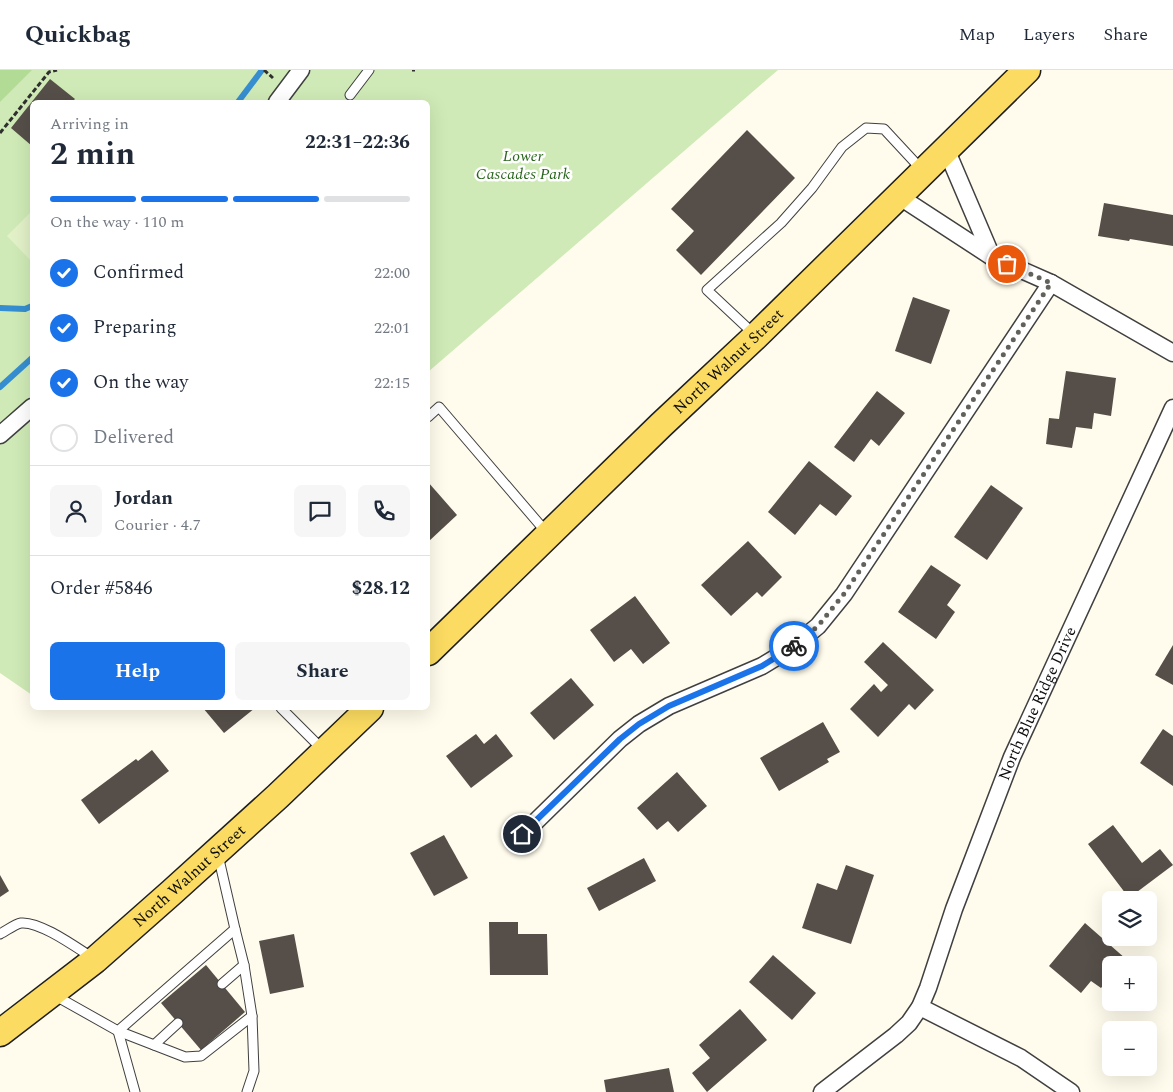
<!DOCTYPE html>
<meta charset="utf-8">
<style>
:root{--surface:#fff;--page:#f6f6f7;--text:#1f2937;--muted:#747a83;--line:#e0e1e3;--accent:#1a73e8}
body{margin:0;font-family:Spectral,serif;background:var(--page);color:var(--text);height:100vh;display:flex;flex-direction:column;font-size:19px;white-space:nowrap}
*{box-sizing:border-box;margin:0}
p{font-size:16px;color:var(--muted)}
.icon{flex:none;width:28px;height:28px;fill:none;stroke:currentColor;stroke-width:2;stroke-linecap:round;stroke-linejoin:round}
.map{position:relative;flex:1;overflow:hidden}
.drawer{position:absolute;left:30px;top:30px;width:400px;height:610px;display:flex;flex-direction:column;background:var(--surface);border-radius:8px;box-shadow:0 5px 20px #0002}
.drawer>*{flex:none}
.controls{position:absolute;left:1102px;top:821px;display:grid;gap:10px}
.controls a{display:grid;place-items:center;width:55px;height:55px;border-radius:8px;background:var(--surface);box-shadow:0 5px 20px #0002;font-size:25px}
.pin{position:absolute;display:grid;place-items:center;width:42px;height:42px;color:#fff;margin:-21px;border:2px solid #fff;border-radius:50%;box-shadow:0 1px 5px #0007}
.courier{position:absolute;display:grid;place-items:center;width:50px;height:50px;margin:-25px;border:4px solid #1a73e8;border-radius:50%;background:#fff;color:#222;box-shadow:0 1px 6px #0007}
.summary em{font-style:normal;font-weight:700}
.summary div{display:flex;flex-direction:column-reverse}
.summary{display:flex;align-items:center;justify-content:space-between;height:85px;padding:0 20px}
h1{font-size:32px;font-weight:700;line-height:38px}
.bar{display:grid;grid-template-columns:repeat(4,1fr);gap:8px 5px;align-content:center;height:60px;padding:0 20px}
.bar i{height:6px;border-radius:4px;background:var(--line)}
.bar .active{background:var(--accent)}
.bar p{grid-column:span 4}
.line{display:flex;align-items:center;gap:12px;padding:0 20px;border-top:1px solid var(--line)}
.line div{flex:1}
.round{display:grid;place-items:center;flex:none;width:52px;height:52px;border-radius:8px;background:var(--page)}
ol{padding:0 20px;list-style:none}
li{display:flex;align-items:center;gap:15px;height:55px}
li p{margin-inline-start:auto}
li .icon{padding:5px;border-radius:50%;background:var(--accent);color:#fff;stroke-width:4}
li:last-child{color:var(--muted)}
li i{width:28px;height:28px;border:2px solid var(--line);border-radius:50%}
.button{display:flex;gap:10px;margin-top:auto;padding:10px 20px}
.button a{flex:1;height:58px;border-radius:8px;background:var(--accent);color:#fff;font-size:20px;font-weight:700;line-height:58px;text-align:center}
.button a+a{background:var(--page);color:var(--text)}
header{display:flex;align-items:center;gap:30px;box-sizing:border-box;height:70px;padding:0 25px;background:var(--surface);border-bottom:1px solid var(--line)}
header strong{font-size:24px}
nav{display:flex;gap:28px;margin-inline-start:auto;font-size:18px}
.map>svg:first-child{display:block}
</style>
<header>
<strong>Quickbag</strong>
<nav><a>Map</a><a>Layers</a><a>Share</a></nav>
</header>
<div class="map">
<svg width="1173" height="1022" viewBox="0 0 1173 1022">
<rect width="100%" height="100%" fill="#fffced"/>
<!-- green -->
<path fill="#cfeab6" d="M0,0h778l-350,302v-270h-396v593l-32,-22z"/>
<!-- forest -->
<path fill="#b2db95" d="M0,0h32l-32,32z"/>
<!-- pitch -->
<path fill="#e2f1c8" d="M32,141v51l-25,-26z"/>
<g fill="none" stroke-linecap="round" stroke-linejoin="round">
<!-- stream -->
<g stroke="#368ed0" stroke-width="6">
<path d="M238,32l24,-32"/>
<path d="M0,238l25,1 7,-3"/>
<path d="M0,317l32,-29"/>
</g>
</g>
<!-- building -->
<g fill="#564f49">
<path d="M50,9l25,20 -3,3h-40v44l-21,-18z"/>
<path d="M747,60l48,48 -94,97 -25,-25 18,-19 -23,-22z"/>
<path d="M1104,133l69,12v31l-43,-7 -1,2 -31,-5z"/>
<path d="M913,227l37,13 -19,54 -36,-13z"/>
<path d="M1066,301l50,7 -5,38 -17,-3 -2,16 -16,-2 -4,21 -26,-4 3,-26 10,1z"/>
<path d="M877,321l28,22 -26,33 -8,-7 -17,23 -20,-15z"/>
<path d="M809,391l43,35 -16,20 -16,-12 -25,31 -27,-23z"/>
<path d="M428,412l29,33 -29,27z"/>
<path d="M991,415l32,23 -36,52 -33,-23z"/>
<path d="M748,471l34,36 -20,20 -5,-5 -26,24 -30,-31z"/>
<path d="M931,495l30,20 -14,20 8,7 -19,27 -38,-27z"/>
<path d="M635,526l35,47 -27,21 -12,-15 -17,13 -24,-32z"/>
<path d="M883,572l51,48 -19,20 -6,-6 -31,33 -28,-28 24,-25 7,8 7,-7 -24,-23z"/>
<path d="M1173,575v40l-18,-10z"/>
<path d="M571,608l23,27 -40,35 -24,-27z"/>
<path d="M203,638h52l-31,25z"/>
<path d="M823,652l17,30 -13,7 2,3 -50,29 -19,-33z"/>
<path d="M1163,659l10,7v50l-33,-23z"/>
<path d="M476,664l8,10 12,-10 17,22 -42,32 -25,-32z"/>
<path d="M152,680l17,21 -70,53 -18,-24 55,-41 2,2z"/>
<path d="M677,702l30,34 -29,26 -10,-11 -11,9 -20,-22z"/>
<path d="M1113,755l29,38 18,-14 13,16 -44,33 -41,-54z"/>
<path d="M444,765l24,43 -34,18 -24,-43z"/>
<path d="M644,788l12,23 -57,30 -12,-23z"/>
<path d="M846,795l28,10 -23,69 -49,-16 15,-45 20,7z"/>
<path d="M0,805l9,16 -9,6z"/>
<path d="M489,852h29v12h29l1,41h-58z"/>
<path d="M1085,853l41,36 -5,6h-10v11l-10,12 -10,-7 -10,12 -32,-27z"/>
<path d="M294,864l10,53 -34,7 -11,-53z"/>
<path d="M773,885l43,38 -24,27 -43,-38z"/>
<path d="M206,895l39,47 -44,38 -40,-47z"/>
<path d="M740,939l27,31 -60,52 -15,-19 18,-15 -11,-13z"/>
<path d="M669,998l5,24h-68l-2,-12z"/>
</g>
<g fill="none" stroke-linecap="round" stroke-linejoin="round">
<!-- service casing -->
<g stroke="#404040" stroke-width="11">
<g id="service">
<path d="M350,25l19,-25"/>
<path d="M755,265l-48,-45 74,-67 31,-35 30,-41 24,-19 18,1 38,41"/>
<path d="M428,347l11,-10 108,126"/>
<path d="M281,638l41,41"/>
<path d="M0,864c6,-3 15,-10 21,-11 19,-2 56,25 72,35"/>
<path d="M222,914l22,-19"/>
<path d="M54,925l64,36 117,-102 -17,-74"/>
<path d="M118,961l67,26 16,-1 51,-40 -8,-51 -9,-36"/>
<path d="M118,961l17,61"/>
<path d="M154,975l24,-22"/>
<path d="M247,1022l7,-21 -2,-55"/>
</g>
</g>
<!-- minor casing -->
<g stroke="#404040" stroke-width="19">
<g id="minor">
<path d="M277,32l24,-32"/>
<path d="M946,79l46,108"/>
<path d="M900,127l92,60 59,26 122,70"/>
<path d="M0,365l32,-28"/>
<path d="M523,764l97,-95 19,-15 30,-18 93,-40 28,-17 28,-23 26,-32 207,-311"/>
<path d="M920,937l101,51 50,34"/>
<path id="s1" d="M822,1022l74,-57 13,-12 11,-16 8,-19 26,-79 58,-152 161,-349"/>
</g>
</g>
<!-- primary casing -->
<g stroke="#1e1e1e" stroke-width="29">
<g id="primary">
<path id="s2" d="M428,582l233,-227 95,-89 271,-266"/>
<path id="s3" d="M0,963l95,-73 77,-68 106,-96 92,-88"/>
</g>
</g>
<!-- path -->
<g stroke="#2f2f2f" stroke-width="3" stroke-dasharray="5 2.5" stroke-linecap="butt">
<path d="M264,0l9,8"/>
<path d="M412,0h3"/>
<path d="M0,63l49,-61 8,-2"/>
</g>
<!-- service -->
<use href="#service" stroke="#fff" stroke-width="9"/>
<!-- minor -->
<use href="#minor" stroke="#fff" stroke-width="16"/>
<!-- primary -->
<use href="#primary" stroke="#fbdb61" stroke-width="26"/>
</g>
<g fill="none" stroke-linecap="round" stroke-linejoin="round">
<!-- done -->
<path stroke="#62615b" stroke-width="5" stroke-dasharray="0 9" d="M794,576l24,-20 26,-32 207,-311 -44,-19"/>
<!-- route -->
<path stroke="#1a73e8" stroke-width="6" d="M522,764l98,-95 19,-15 30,-18 93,-40 32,-20"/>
</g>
<g text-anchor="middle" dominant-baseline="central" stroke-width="5" stroke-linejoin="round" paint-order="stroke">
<!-- park labels -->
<g font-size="16" font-style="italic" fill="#29661c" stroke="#fff">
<text x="523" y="86">Lower<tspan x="523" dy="18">Cascades Park</tspan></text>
</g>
<!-- street labels -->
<g font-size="16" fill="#0d0d0d" stroke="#fff">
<text stroke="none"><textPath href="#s2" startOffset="418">North Walnut Street</textPath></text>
<text stroke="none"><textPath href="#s1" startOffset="456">North Blue Ridge Drive</textPath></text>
<text stroke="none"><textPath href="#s3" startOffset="246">North Walnut Street</textPath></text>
</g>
</g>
</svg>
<div class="controls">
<a><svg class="icon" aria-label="layers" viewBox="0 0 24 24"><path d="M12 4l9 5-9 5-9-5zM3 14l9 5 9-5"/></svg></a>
<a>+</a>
<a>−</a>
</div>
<div class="pin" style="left:1007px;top:194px;background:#ea580c"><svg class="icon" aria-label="bag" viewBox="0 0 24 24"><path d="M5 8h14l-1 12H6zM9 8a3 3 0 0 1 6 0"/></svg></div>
<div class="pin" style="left:522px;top:764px;background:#1f2937"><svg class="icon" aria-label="home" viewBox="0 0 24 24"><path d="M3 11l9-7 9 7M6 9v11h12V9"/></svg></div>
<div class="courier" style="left:794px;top:576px"><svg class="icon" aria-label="bike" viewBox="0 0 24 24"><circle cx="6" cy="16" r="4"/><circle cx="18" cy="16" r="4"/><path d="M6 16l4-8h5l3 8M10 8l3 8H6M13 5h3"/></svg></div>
<section class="drawer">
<div class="summary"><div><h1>2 min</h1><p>Arriving in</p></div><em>22:31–22:36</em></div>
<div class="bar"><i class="active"></i><i class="active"></i><i class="active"></i><i></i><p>On the way · 110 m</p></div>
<ol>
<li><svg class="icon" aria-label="check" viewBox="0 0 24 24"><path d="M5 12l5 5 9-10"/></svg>Confirmed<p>22:00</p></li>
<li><svg class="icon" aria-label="check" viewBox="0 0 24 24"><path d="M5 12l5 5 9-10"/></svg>Preparing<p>22:01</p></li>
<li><svg class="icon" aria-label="check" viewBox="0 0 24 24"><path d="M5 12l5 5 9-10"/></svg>On the way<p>22:15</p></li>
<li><i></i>Delivered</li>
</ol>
<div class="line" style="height:90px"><a class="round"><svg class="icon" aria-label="person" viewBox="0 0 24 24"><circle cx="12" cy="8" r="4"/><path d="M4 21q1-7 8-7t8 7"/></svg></a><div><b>Jordan</b><p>Courier · 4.7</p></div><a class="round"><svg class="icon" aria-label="chat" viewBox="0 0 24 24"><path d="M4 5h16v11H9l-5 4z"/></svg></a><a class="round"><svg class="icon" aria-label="phone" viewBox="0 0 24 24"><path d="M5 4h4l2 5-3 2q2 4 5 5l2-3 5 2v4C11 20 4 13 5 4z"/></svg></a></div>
<div class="line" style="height:65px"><div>Order #5846</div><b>$28.12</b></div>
<div class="button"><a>Help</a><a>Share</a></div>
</section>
</div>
